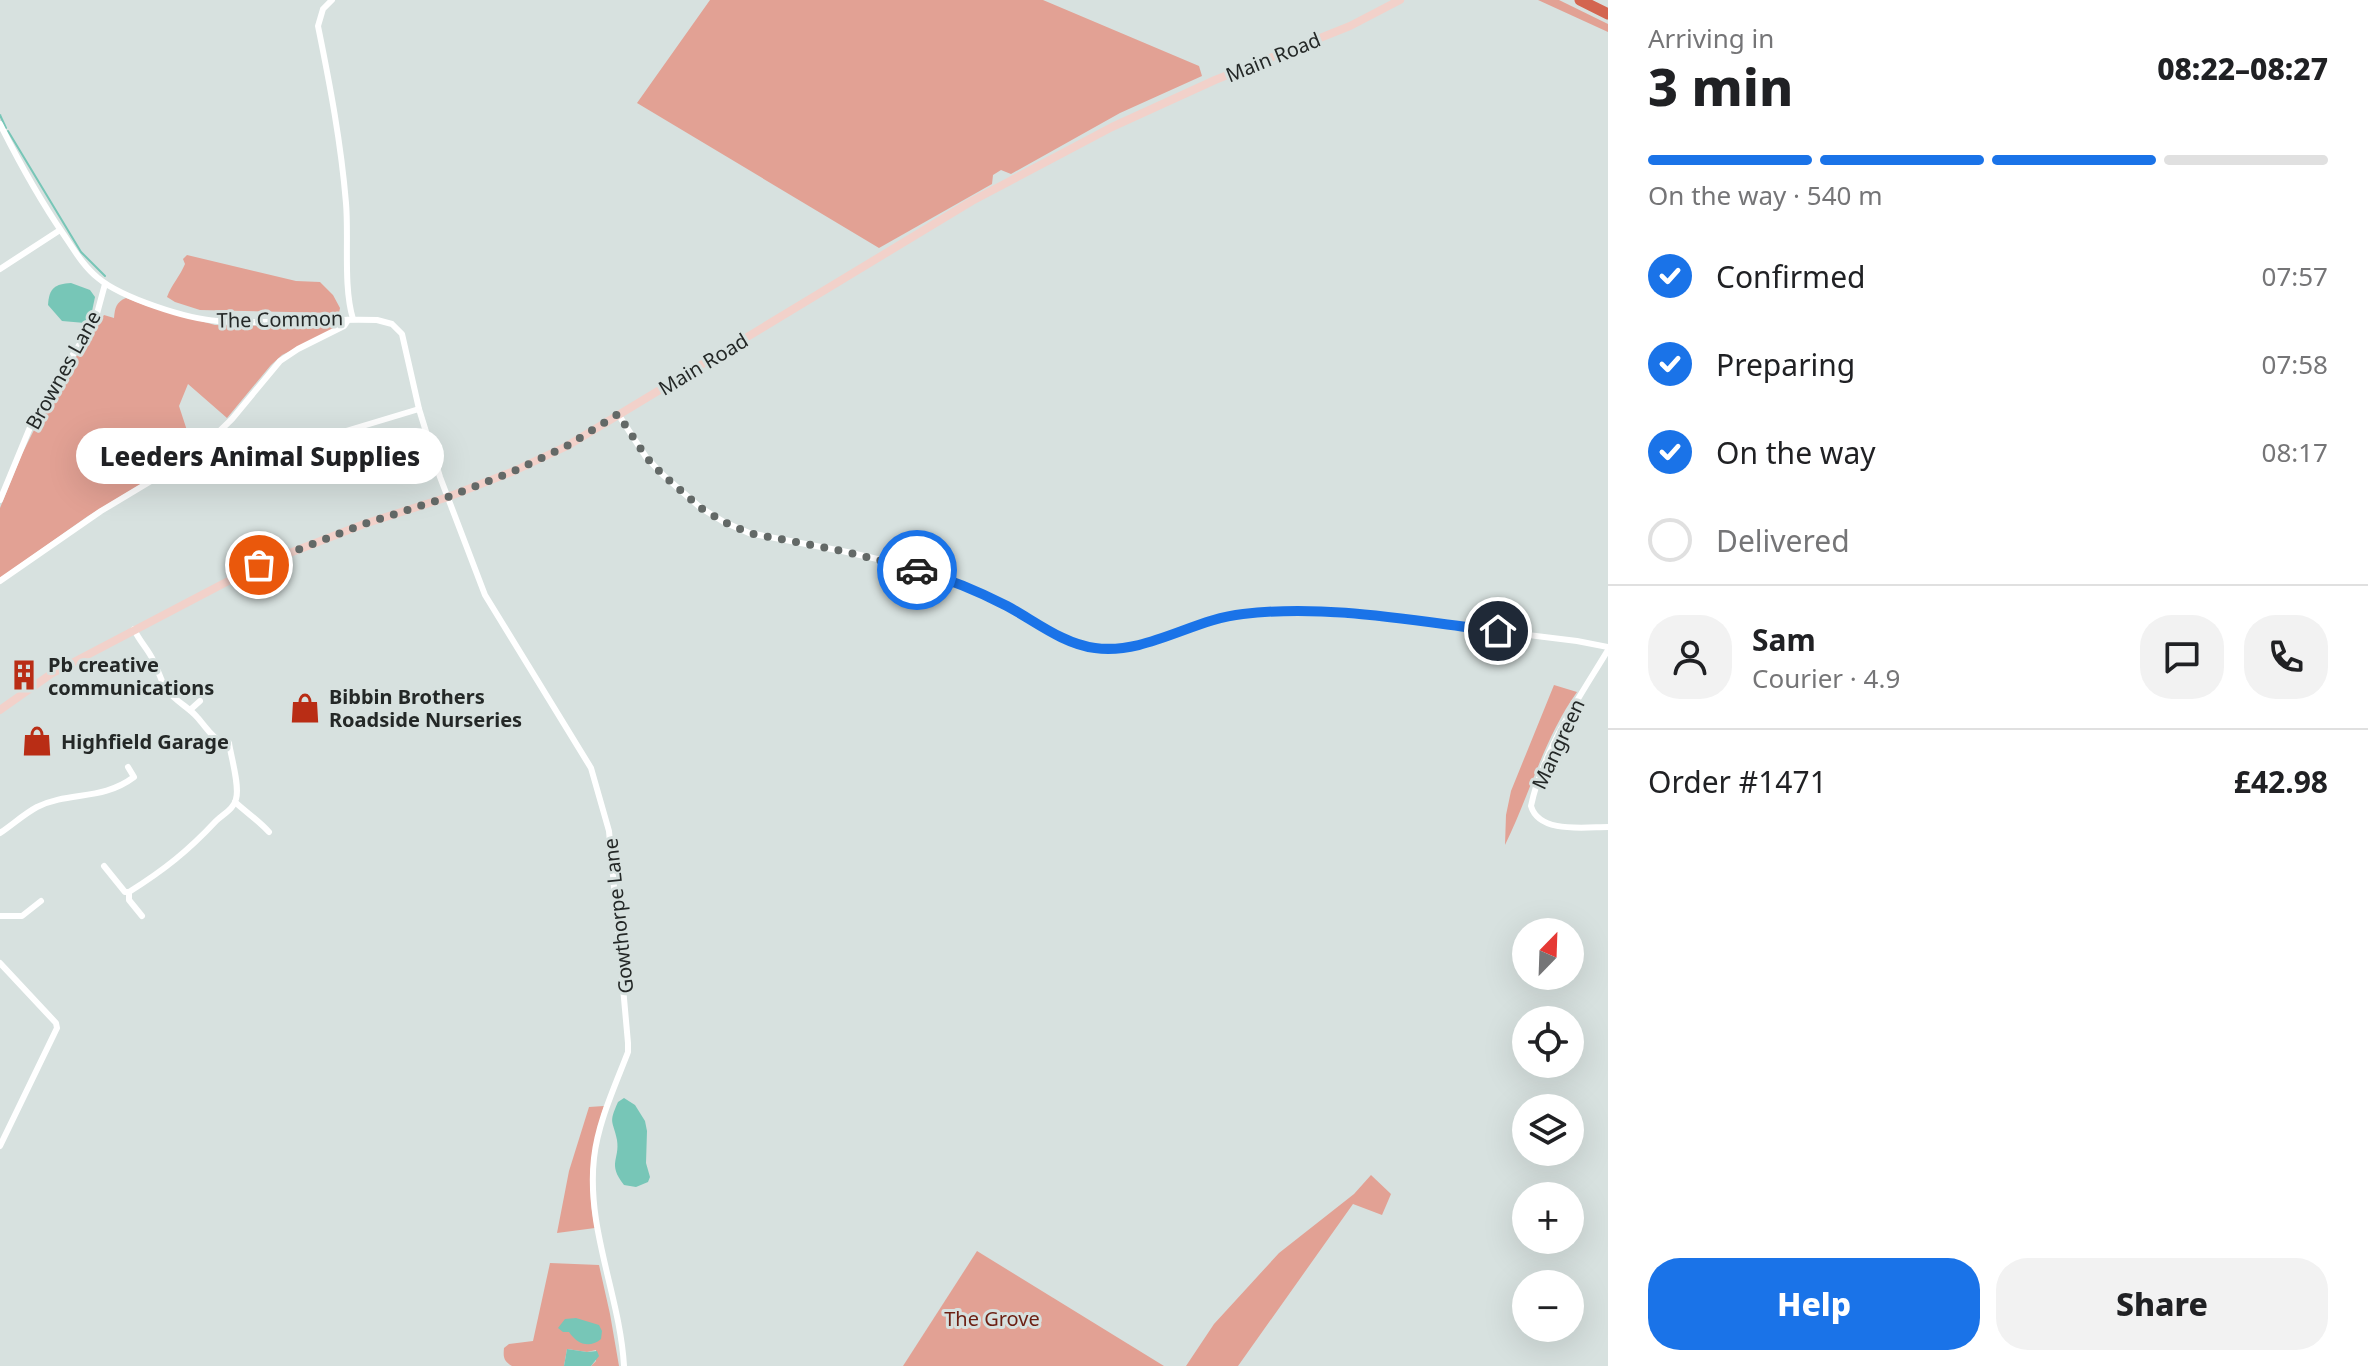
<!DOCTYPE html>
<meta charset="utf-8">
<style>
:root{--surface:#fff;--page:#f2f2f2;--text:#202124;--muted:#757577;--line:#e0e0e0;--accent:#1a73e8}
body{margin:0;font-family:"Noto Sans",sans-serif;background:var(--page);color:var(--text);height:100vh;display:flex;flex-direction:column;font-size:30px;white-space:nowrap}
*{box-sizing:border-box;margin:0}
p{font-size:26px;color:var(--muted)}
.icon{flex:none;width:44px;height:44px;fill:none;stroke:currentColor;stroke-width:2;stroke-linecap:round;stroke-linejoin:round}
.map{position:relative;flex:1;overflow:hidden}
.side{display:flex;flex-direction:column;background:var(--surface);width:760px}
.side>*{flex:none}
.needle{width:52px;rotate:23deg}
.tools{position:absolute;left:1512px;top:918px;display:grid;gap:16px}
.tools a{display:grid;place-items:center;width:72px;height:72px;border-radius:50%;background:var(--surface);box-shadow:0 8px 32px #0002;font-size:40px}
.pin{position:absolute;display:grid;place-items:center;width:68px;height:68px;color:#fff;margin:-34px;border:4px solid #fff;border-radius:50%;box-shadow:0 2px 8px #0007}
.courier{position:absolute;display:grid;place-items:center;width:80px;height:80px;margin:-40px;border:6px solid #1a73e8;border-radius:50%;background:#fff;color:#222;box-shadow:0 2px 10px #0007}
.bubble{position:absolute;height:56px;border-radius:28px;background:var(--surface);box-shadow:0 8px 32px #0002;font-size:26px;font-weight:800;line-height:56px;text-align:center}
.head em{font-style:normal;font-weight:800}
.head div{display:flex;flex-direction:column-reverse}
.head{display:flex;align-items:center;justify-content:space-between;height:136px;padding:0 40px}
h1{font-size:52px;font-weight:800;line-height:60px}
.bar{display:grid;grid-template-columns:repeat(4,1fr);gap:12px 8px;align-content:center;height:96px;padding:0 40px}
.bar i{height:10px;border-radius:6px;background:var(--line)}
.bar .current{background:var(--accent)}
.bar p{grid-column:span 4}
.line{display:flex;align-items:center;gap:20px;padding:0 40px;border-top:2px solid var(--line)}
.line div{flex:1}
.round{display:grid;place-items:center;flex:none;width:84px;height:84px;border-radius:32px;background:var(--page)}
ol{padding:0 40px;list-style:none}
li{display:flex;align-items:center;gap:24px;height:88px}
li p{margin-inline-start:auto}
li .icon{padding:8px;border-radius:50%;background:var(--accent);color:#fff;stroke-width:4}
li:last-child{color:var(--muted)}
li i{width:44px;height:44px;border:4px solid var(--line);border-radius:50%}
.button{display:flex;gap:16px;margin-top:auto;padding:16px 40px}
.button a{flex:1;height:92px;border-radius:32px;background:var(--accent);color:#fff;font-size:32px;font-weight:800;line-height:92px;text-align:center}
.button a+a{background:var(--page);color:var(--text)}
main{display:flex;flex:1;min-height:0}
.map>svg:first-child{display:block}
</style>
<main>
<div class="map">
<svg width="1608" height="1366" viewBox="0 0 1608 1366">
<rect width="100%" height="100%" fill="#d7e1df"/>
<!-- green -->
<g fill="#e2a194">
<path d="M710,0h333l156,66 3,10 -82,37 -109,61 -10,-4 -8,5 -1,9 -113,64 -242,-145z"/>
<path d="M1538,0h21l49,24v8z"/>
<path d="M187,255l109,26 24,1 13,13 7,13 -1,5 -139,-3 -25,-8 -8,-5c5,-13 13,-21 18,-33l-2,-5z"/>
<path d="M126,298l21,8 68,19 30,1 96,-2v2l-59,29 -11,10 -44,53 -39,-34 -9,22 15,46 -106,64 -88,62v-70l22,-54 32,-64 50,-75 10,3c1,-10 2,-16 12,-20z"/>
<path d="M1554,685l23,7c-33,46 -47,102 -72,153l1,-30 5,-24z"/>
<path d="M604,1106c-13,41 -18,79 -9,122l-38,5 12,-62 20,-64z"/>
<path d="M1371,1175l20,19 -9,21 -29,-11 -115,162h-52l28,-42 65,-71 75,-59z"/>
<path d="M977,1251l187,115h-261z"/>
<path d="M550,1263l49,2 11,49 9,52h-28l5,-5v-11l-9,2 -20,-3 -3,17h-52c-8,-5 -9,-8 -8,-18l5,-4 24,-3z"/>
</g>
<!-- water -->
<g fill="#77c6b7">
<path d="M71,283l19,7 5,7 -4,19 -6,7 -23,-2 -14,-16c1,-17 7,-21 23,-22z"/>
<path d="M624,1098l11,7 10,16 2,10 -1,32 4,14 -2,5 -12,5 -12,-2c-17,-22 -4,-25 -7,-45 -4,-20 -9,-16 1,-38z"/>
<path d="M576,1318l23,7 3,6 -1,8c-12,10 -24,5 -32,-7h-6l-5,-4 7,-9z"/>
<path d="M567,1349l20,3 10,-1 2,5 -8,10h-27z"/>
</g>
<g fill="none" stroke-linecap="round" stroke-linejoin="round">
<!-- stream -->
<g stroke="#77c6b7" stroke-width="2">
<path d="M0,115l6,13"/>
<path d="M8,131l73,121 24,24"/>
</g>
<!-- street -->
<g stroke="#fff" stroke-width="6">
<path d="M332,0l-9,9 -5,17c12,59 23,117 28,177 3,35 -3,83 7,116"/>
<path d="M0,124c19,38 40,76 64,111 10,15 20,32 34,43 24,20 89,41 120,43 53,4 106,-3 159,-1l15,4 10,10 17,75 21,68 45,118 106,173 18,63 19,212v9c-13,34 -30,70 -34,106 -8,71 26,138 30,208"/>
<path d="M0,269l60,-39"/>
<path d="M618,414l28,43 17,18 38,33 23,14 25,11 98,19 52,12 56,18 54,25 50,29 34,12 25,1 19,-4 80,-27 21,-4 53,-3 100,7 186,23 31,6"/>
<path d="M340,440l-4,-6 83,-25"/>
<path d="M0,500l31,-75 20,-37 44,-67 10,-37"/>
<path d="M0,581l101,-70 95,-57 36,-35 48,-58 18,-12 46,-23 4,-6"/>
<path d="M134,629c5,12 15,21 20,33 8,16 7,25 23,38 7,6 14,10 20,17 9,10 15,21 27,27l5,-1c2,14 11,43 7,56 -2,10 -13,15 -20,22 -28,30 -52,49 -87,71v8l13,16"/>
<path d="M1608,650c-29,48 -65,99 -77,156 8,28 54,21 77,21"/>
<path d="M190,710l10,-9"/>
<path d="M235,802c12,11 23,18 34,30"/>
<path d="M0,833c12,-8 24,-19 37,-26 33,-16 65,-6 97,-30l-6,-10"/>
<path d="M104,866l21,26h4"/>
<path d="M0,916h22l19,-15"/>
<path d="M0,963l56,60 1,5 -57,118"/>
</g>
<!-- secondary -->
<path stroke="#f2d1ca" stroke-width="8" d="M0,710l51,-36 208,-109 105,-41 84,-27 66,-26 53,-25 405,-245 140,-74 103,-47 135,-54 50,-26"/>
<!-- highway -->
<path stroke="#d36550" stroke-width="11" d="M1580,0l28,14"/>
</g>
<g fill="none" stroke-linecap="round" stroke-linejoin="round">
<!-- done -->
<path stroke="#636967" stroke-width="8" stroke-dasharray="0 14.4" d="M259,565l105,-41 84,-27 66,-26 53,-25 51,-32 28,43 17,18 38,33 23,14 25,11 98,19 70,18"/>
<!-- route -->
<path stroke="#1a73e8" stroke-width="10" d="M917,570c32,9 61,21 90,36 28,15 56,38 88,42 51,7 98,-29 148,-34 85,-10 171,7 255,17"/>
</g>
<!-- icons -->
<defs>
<g id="building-bare" transform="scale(2.4)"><path d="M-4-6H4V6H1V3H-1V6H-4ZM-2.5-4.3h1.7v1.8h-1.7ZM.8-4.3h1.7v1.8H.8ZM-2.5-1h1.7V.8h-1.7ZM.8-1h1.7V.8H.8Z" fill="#b92d15" stroke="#d7e1df" stroke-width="2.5" paint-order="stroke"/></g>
<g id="shop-bare" transform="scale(2.4)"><path d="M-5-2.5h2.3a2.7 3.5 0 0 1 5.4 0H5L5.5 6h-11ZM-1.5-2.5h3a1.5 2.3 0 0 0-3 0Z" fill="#b92d15" stroke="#d7e1df" stroke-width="2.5" paint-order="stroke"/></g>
</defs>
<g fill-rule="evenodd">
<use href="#building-bare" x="24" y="675"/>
<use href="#shop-bare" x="305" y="708"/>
<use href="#shop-bare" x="37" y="741"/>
</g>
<g text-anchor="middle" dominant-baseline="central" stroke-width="6" stroke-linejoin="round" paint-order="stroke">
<!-- street labels -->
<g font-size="20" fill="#242827" stroke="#d7e1df">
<text transform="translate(1273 57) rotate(-22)">Main Road</text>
<text transform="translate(280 319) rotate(-1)">The Common</text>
<text transform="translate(703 364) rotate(-31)">Main Road</text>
<text transform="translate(63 370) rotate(-61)">Brownes Lane</text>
<text transform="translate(1558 744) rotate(-65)">Mangreen</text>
<text transform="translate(618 916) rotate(-96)">Gowthorpe Lane</text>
</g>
<!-- poi labels -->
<g font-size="20" font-weight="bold" fill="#242827" stroke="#d7e1df" text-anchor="start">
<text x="48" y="664">Pb creative<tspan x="48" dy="23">communications</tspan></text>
<text x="329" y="696">Bibbin Brothers<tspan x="329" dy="23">Roadside Nurseries</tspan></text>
<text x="61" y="741">Highfield Garage</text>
</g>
<!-- park labels -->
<g font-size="20" fill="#6c1f12" stroke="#d7e1df">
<text x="992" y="1318">The Grove</text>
</g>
</g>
</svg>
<div class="tools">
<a><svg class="needle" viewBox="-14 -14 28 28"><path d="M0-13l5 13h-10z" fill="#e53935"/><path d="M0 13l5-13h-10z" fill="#757577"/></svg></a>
<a><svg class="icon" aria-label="locate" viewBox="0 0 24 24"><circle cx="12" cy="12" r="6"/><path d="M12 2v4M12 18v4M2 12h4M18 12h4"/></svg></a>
<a><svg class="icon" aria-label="layers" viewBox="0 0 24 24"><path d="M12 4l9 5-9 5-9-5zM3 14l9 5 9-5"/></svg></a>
<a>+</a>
<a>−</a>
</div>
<div class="pin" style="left:259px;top:565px;background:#ea580c"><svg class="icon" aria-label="bag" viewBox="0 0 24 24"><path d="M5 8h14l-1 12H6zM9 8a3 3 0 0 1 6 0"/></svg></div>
<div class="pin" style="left:1498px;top:631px;background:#1f2937"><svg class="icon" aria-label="home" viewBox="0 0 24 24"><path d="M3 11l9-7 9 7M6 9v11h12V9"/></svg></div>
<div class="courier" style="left:917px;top:570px"><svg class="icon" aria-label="car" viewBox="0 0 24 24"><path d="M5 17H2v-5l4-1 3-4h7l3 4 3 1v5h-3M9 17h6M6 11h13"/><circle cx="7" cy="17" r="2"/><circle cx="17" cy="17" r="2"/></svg></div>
<div class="bubble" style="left:76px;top:428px;width:368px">Leeders Animal Supplies</div>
</div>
<section class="side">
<div class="head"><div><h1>3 min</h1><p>Arriving in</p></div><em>08:22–08:27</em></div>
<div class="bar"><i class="current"></i><i class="current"></i><i class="current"></i><i></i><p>On the way · 540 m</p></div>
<ol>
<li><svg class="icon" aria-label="check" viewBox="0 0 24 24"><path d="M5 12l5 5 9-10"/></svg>Confirmed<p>07:57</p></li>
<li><svg class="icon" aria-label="check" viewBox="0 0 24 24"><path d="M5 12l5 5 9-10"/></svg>Preparing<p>07:58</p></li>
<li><svg class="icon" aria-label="check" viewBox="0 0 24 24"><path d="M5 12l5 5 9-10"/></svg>On the way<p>08:17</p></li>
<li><i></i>Delivered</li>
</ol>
<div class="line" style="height:144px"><a class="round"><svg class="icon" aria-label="person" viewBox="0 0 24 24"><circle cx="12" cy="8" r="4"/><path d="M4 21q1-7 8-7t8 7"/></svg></a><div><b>Sam</b><p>Courier · 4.9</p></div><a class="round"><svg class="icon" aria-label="chat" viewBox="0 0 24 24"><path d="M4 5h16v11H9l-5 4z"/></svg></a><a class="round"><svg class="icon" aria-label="phone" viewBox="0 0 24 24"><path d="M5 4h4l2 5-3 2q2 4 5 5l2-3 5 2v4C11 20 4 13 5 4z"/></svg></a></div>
<div class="line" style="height:104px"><div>Order #1471</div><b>£42.98</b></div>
<div class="button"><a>Help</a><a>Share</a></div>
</section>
</main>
